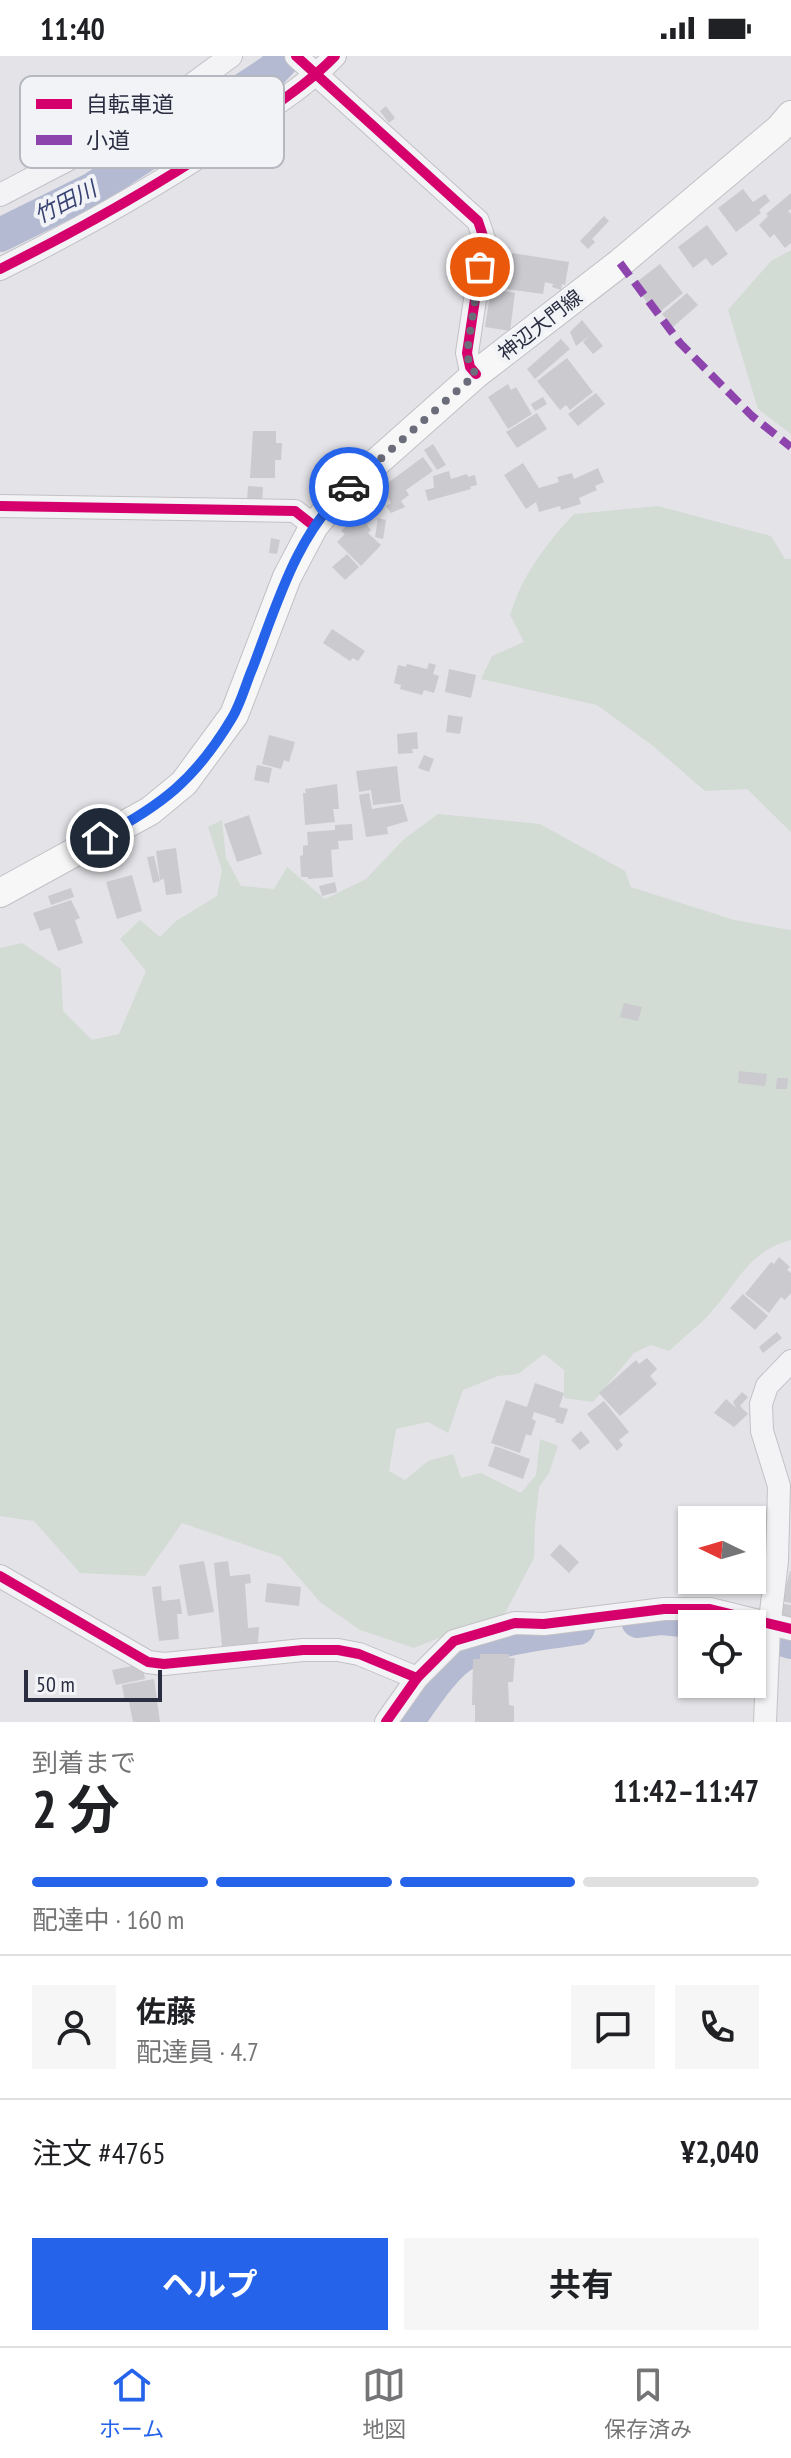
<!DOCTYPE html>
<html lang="ja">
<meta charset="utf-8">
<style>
:root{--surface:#fff;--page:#f6f6f6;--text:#202124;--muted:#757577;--line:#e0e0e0;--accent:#2563eb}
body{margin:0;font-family:"PT Sans Narrow","Noto Sans JP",sans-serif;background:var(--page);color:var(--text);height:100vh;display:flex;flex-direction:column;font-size:30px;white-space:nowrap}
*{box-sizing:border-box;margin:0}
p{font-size:26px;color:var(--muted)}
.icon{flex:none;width:44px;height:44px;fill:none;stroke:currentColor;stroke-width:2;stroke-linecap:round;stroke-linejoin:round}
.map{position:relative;height:1666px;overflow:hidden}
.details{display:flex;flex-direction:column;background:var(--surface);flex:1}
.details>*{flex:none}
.needle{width:52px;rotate:275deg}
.tools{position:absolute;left:678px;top:1450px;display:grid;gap:16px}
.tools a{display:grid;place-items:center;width:88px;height:88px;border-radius:0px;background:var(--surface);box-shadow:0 2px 6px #0004;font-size:40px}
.scale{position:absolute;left:24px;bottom:20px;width:138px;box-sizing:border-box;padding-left:8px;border:4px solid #2b2d41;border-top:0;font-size:22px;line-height:28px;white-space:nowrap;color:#2b2d41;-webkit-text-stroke:6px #f2f3f7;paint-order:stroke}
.pin{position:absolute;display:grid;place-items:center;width:68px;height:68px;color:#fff;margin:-34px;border:4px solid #fff;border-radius:50%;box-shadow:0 2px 8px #0007}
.courier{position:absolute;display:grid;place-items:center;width:80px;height:80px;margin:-40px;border:6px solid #2563eb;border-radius:50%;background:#fff;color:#222;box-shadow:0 2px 10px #0007}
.overview em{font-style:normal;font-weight:700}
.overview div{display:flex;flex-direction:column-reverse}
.overview{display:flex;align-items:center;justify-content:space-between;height:136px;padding:0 32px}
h1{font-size:52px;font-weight:700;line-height:60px}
.bar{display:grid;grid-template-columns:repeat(4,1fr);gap:12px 8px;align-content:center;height:96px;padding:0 32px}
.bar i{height:10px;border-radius:6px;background:var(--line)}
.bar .current{background:var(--accent)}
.bar p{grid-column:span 4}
.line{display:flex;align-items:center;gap:20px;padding:0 32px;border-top:2px solid var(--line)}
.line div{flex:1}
.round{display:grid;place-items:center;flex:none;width:84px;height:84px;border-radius:0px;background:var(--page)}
.primary-button{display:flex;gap:16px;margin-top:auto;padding:16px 32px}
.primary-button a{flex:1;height:92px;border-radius:0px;background:var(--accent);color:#fff;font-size:32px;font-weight:700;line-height:92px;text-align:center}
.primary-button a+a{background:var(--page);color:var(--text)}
.status{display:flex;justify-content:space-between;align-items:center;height:56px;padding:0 40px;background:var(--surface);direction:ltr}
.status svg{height:22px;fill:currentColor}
.menu{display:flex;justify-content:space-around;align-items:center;height:112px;border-top:2px solid var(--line);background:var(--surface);font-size:22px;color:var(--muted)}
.menu a{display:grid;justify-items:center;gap:4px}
.menu .current{color:var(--accent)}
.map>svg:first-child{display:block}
</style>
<div class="status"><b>11:40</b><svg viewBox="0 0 49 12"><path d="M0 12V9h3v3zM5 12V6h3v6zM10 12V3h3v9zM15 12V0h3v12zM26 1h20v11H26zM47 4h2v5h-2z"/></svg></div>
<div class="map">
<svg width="791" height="1666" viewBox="0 0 791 1666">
<rect width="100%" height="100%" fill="#e4e4e8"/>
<!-- green -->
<g fill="#d2dbd4">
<path d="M791,194v184l-33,-25 -30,-99 43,-49z"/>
<path d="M658,450l113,30 14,23h6v273l-44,-43 -42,2 -52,-45 -56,-41 -116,-26 11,-23 32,-14 -14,-27c13,-41 35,-70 64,-101z"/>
<path d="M438,758l102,10 85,47 6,16 103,33 57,10v310c-42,11 -53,42 -79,71 -13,15 -29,27 -43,40l-18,-6 -17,8 -41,49 -29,-4v-28l-20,-16 -26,20 -20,2 -35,14 -15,43 -20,-11 -32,7 -7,42 16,9 23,-19 25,-7 8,24 20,-5 40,20 15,-18 4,-36 18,7 -9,27 -10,14 -4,38 -1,33 -32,61 -48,13 -40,16 -54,-18 -40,-28 -39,-45 -99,-34 -37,53 -65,-3 -46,-52 -34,-5v-568l22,-5 39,26 2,42 29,29 27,-6 27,-63 -26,-32 20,-19 20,17 16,-16 41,-25 5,-26 -14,-43 14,-7 4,38 15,28 33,3 13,-22 38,32 41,-20 37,-39z"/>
</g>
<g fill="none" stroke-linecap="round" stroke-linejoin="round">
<!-- river -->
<g stroke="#b4bad2" stroke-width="34">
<path d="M0,179l93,-46 179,-118 14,-15"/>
<path d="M638,1565l24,-3 59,6"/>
<path d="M752,1574l39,12"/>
<path d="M407,1666c14,-20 39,-60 61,-70 32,-14 75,-19 110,-24"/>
</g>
</g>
<!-- building -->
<g fill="#cacacf">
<path d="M386,50l9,12 -6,5 -9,-12z"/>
<path d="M743,133l10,13 12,-8 5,7 -11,9 2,3 -25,19 -18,-24z"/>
<path d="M791,137v16l-3,2 3,3v29l-6,5 -11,-14 -4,4 -11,-13 9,-9 -2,-2z"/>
<path d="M604,160l5,5 -17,18 3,3 -7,7 -8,-8z"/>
<path d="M707,169l21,29 -16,12 -6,-8 -13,10 -15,-21z"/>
<path d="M495,190l14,1 -4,41 -14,-2z"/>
<path d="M512,197l57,9 -4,23 -3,-1 -1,6 -9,-3 1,-3 -8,-2 -2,12 -36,-5z"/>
<path d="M660,208l23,29 -22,18 -2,-3 -5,4 -20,-28z"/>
<path d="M491,233l24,4 -5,38 -25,-4z"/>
<path d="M687,237l11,12 -25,22 -11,-13z"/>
<path d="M582,264l21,26 -10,8 -10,-12 7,-7 -14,11 -6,-14z"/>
<path d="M561,283l9,10 -35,30 -8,-10z"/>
<path d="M567,302l26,34 -23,18 -4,-5 -6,5 -23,-29z"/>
<path d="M508,328l3,6 5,-3 16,27 -24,15 -20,-32z"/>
<path d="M596,337l9,11 -27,22 -10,-12z"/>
<path d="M543,341l4,7 -12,7 -4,-7z"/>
<path d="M537,357l10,16 -30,19 -11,-16z"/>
<path d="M253,375h23v12h6l-1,17h-6v18h-25z"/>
<path d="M433,388l13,21 -9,5 -13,-20z"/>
<path d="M423,401l10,14 -27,19 3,5 -8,6 4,6 -14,6 -5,-7 5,-3 -10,-15z"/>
<path d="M523,407l16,25 20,-6 -2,-5 15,-4 2,6 24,-11 6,14 -9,4 2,4 -18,8 2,6 -20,6 -1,-4 -21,6 -3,-10 -10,7 -22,-34z"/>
<path d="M449,415l2,8 16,-5 1,3 7,-2 2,10 -7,2 1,2 -43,12 -3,-11 9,-2 -1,-12z"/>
<path d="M248,430l15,1 -1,15h-15z"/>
<path d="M374,442l10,10 -17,17 4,5 -3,3 13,12 -20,21 -24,-24 8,-8 -4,-3z"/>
<path d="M378,462l8,2 -3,19 -8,-2z"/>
<path d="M271,482l9,2 -3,14 -8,-1z"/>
<path d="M347,498l12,13 -14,13 -13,-13z"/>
<path d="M332,573l33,22 -7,10 -5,-3 -3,3 -27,-18z"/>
<path d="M429,607l7,2 -3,9 6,2 -5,17 -10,-3 -2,5 -22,-6 1,-4 -7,-2 4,-18 8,2 1,-3 20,5z"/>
<path d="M449,613l27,6 -5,23 -26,-6z"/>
<path d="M448,659l15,2 -3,17 -14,-2z"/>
<path d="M417,676l1,17h-6l1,4 -15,1 -1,-20z"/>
<path d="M269,679l26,7 -6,20 -5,-2 -3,9 -19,-5z"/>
<path d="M424,699l10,4 -5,13 -11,-4z"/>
<path d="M257,709l15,3 -3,15 -15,-3z"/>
<path d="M397,710l4,36 -28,3 -2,-15 -12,2 -3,-21z"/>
<path d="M337,728l2,25h-6l2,13 -30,3 -2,-32h3l-1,-4z"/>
<path d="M369,737l3,16 31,-5 5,17 -21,6 1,7 -22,3 -7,-42z"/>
<path d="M249,759l13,39 -25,8 -13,-38z"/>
<path d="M352,768l1,16 -15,1 1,8 -8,1 2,27 -25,2v-2h-7l-1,-21 3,-1v-9l5,-1 -1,-13 28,-2v-5z"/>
<path d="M176,792l6,45 -16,2 -2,-16 -4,1 -4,-29z"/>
<path d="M154,800l6,25 -7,2 -6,-26z"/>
<path d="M132,819l10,36 -25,8 -11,-37z"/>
<path d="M335,826l2,10 -15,4 -3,-10z"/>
<path d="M71,832l3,9 -23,8 -3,-9z"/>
<path d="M71,844l9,18 -5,2 8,23 -25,8 -8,-23 -10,3 -7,-18z"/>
<path d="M624,947l18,4 -4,14 -18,-4z"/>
<path d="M739,1015l28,3 -2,12 -27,-3z"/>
<path d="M777,1022h11l-1,11h-11z"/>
<path d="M779,1201l11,10 -3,3 4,3v20l-6,7 -4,-3 -12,16 -24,-19 26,-32 3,2z"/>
<path d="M743,1238l25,22 -13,14 -25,-22z"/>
<path d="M777,1276l5,6 -19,15 -4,-6z"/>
<path d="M647,1302l10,11 -7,7 7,8 -37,32 -21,-23 37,-33 3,4z"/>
<path d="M535,1327l29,10 -5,14 9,2 -5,15 -8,-2 1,-3 -22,-7 -2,7 4,2 -5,15 -5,-2 -6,19 -29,-10 15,-43 21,7z"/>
<path d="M742,1336l6,5 -8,9 8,8 -14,13 -20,-14 12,-14 10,9 -3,-6z"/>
<path d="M604,1345l25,31 -10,8 4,5 -6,6 -30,-37z"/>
<path d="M581,1375l9,11 -10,8 -9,-10z"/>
<path d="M495,1390l35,13 -7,20 -35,-13z"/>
<path d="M560,1488l19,18 -10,11 -19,-18z"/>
<path d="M204,1505l10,51 -26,4 -9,-51z"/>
<path d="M228,1505l2,15 20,-2 1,9 -6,1 3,44 11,-1 -1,16 -36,3 -8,-83z"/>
<path d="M790,1515h1v32l-9,-2z"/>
<path d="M267,1527l34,4 -2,19 -34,-4z"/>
<path d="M161,1530l1,15 18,-2 2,15h-5l2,25 -20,2 -7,-54z"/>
<path d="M784,1548l7,1v17l-11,-3z"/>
<path d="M480,1598h29v4h6l-2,24h-5l1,23 5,1v16h-39v-17h-3l1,-46h7z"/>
<path d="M142,1608l3,15 -29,6 -4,-15z"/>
<path d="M154,1623l6,43h-27l-4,-20h-4l-3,-17z"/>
</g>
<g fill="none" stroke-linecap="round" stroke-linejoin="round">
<!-- minor casing -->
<g stroke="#c2c2c6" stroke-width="24">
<g id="minor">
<path d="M296,0l182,165 6,18 -17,114 3,14 6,7"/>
<path d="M0,139l142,-74 89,-65"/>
<path d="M0,213c88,-44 174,-92 254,-149 28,-20 57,-39 81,-64"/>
<path d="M0,450l295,5 19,15"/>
<path d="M0,1520l148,86 16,2 139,-14h35l21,4 58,24"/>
<path d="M386,1666l31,-44 37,-37 61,-18 29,1 120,-15h46l81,20"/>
<path d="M765,1666l4,-93 8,-68 2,-75 -17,-55 -1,-27 6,-18 24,-25"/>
</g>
</g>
<!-- major casing -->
<g stroke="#c0c1c6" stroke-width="30">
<path id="major" d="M0,837l150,-82 34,-28 50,-68 53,-138 27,-51 28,-33 134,-119 144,-111 159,-134 12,-14"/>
</g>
<!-- minor -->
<use href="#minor" stroke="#f3f3f5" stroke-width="22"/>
<!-- major -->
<use href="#major" stroke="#f7f7f7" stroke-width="28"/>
<!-- quiet -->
<path stroke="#8e44ad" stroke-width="8" stroke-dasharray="16 8" stroke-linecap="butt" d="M620,207l60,80 72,73 39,31"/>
<!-- cycleway casing -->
<g stroke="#f2f3f7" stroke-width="15">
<g id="cycleway">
<path d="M296,0l182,165 6,18 -17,114 3,14 6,7"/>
<path d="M0,213c88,-44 174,-92 254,-149 28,-20 57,-39 81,-64"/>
<path d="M0,450l295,5 19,15"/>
<path d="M0,1520l148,86 16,2 139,-14h35l21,4 58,24"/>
<path d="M386,1666l31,-44 37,-37 61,-18 29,1 120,-15h46l81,20"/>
</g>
</g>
<!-- cycleway -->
<use href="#cycleway" stroke="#d6006c" stroke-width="10"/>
</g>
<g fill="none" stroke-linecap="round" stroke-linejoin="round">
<!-- done -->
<path stroke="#6c6d7b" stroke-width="8" stroke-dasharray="0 14.4" d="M349,431l127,-113 -6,-7 -3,-14 13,-86"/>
<!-- route -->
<path stroke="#2563eb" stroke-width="10" d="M100,782c62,-33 95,-58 132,-120 9,-15 14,-35 21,-51 24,-63 44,-135 96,-180"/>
</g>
<g text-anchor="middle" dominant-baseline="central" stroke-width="8" stroke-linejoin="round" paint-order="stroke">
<!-- street labels -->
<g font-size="20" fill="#2b2d41" stroke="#f2f3f7">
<text transform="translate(540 269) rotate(-38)">神辺大門線</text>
</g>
<!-- water labels -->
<g font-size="22" font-style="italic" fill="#374273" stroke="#f2f3f7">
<text transform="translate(65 146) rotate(-27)">竹田川</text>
</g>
</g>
<!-- legend -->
<rect x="20" y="20" width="264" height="92" rx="12" fill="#f2f3f7" stroke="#b6b8c0" stroke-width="2"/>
<rect x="36" y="43" width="36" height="10" fill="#d6006c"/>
<rect x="36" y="79" width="36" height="10" fill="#8e44ad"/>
<g font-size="22" fill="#2b2d41">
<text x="86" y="56">自転車道</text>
<text x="86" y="92">小道</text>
</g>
</svg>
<div class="tools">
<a><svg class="needle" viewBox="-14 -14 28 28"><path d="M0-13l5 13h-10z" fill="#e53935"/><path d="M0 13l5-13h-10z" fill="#757577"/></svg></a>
<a><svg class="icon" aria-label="locate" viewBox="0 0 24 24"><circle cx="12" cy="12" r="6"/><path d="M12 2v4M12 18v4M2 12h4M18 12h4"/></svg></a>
</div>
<div class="scale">50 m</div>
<div class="pin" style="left:480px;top:211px;background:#ea580c"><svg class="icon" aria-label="bag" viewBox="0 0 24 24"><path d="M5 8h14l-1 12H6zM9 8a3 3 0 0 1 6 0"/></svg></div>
<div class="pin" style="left:100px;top:782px;background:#1f2937"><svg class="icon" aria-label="home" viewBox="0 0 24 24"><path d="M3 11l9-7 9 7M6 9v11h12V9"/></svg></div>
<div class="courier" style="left:349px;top:431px"><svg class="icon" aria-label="car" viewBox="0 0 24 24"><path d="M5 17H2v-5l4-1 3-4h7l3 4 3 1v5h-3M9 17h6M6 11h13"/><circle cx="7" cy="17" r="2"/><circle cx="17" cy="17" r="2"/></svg></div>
</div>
<section class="details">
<div class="overview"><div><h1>2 分</h1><p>到着まで</p></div><em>11:42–11:47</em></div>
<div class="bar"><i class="current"></i><i class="current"></i><i class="current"></i><i></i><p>配達中 · 160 m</p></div>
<div class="line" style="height:144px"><a class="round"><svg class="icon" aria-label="person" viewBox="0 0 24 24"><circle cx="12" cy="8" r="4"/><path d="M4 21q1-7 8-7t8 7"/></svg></a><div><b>佐藤</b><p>配達員 · 4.7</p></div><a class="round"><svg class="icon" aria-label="chat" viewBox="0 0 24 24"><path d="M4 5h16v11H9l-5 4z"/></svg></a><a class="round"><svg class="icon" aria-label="phone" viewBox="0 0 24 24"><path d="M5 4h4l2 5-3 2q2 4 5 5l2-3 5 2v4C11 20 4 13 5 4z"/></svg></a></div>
<div class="line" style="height:104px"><div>注文 #4765</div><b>¥2,040</b></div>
<div class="primary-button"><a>ヘルプ</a><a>共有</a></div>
</section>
<nav class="menu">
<a class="current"><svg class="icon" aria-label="home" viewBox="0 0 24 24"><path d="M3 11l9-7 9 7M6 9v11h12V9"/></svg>ホーム</a>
<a><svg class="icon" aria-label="map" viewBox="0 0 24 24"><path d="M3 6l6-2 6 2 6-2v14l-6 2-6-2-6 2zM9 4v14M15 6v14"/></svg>地図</a>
<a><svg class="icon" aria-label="saved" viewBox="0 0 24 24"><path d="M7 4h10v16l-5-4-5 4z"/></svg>保存済み</a>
</nav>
